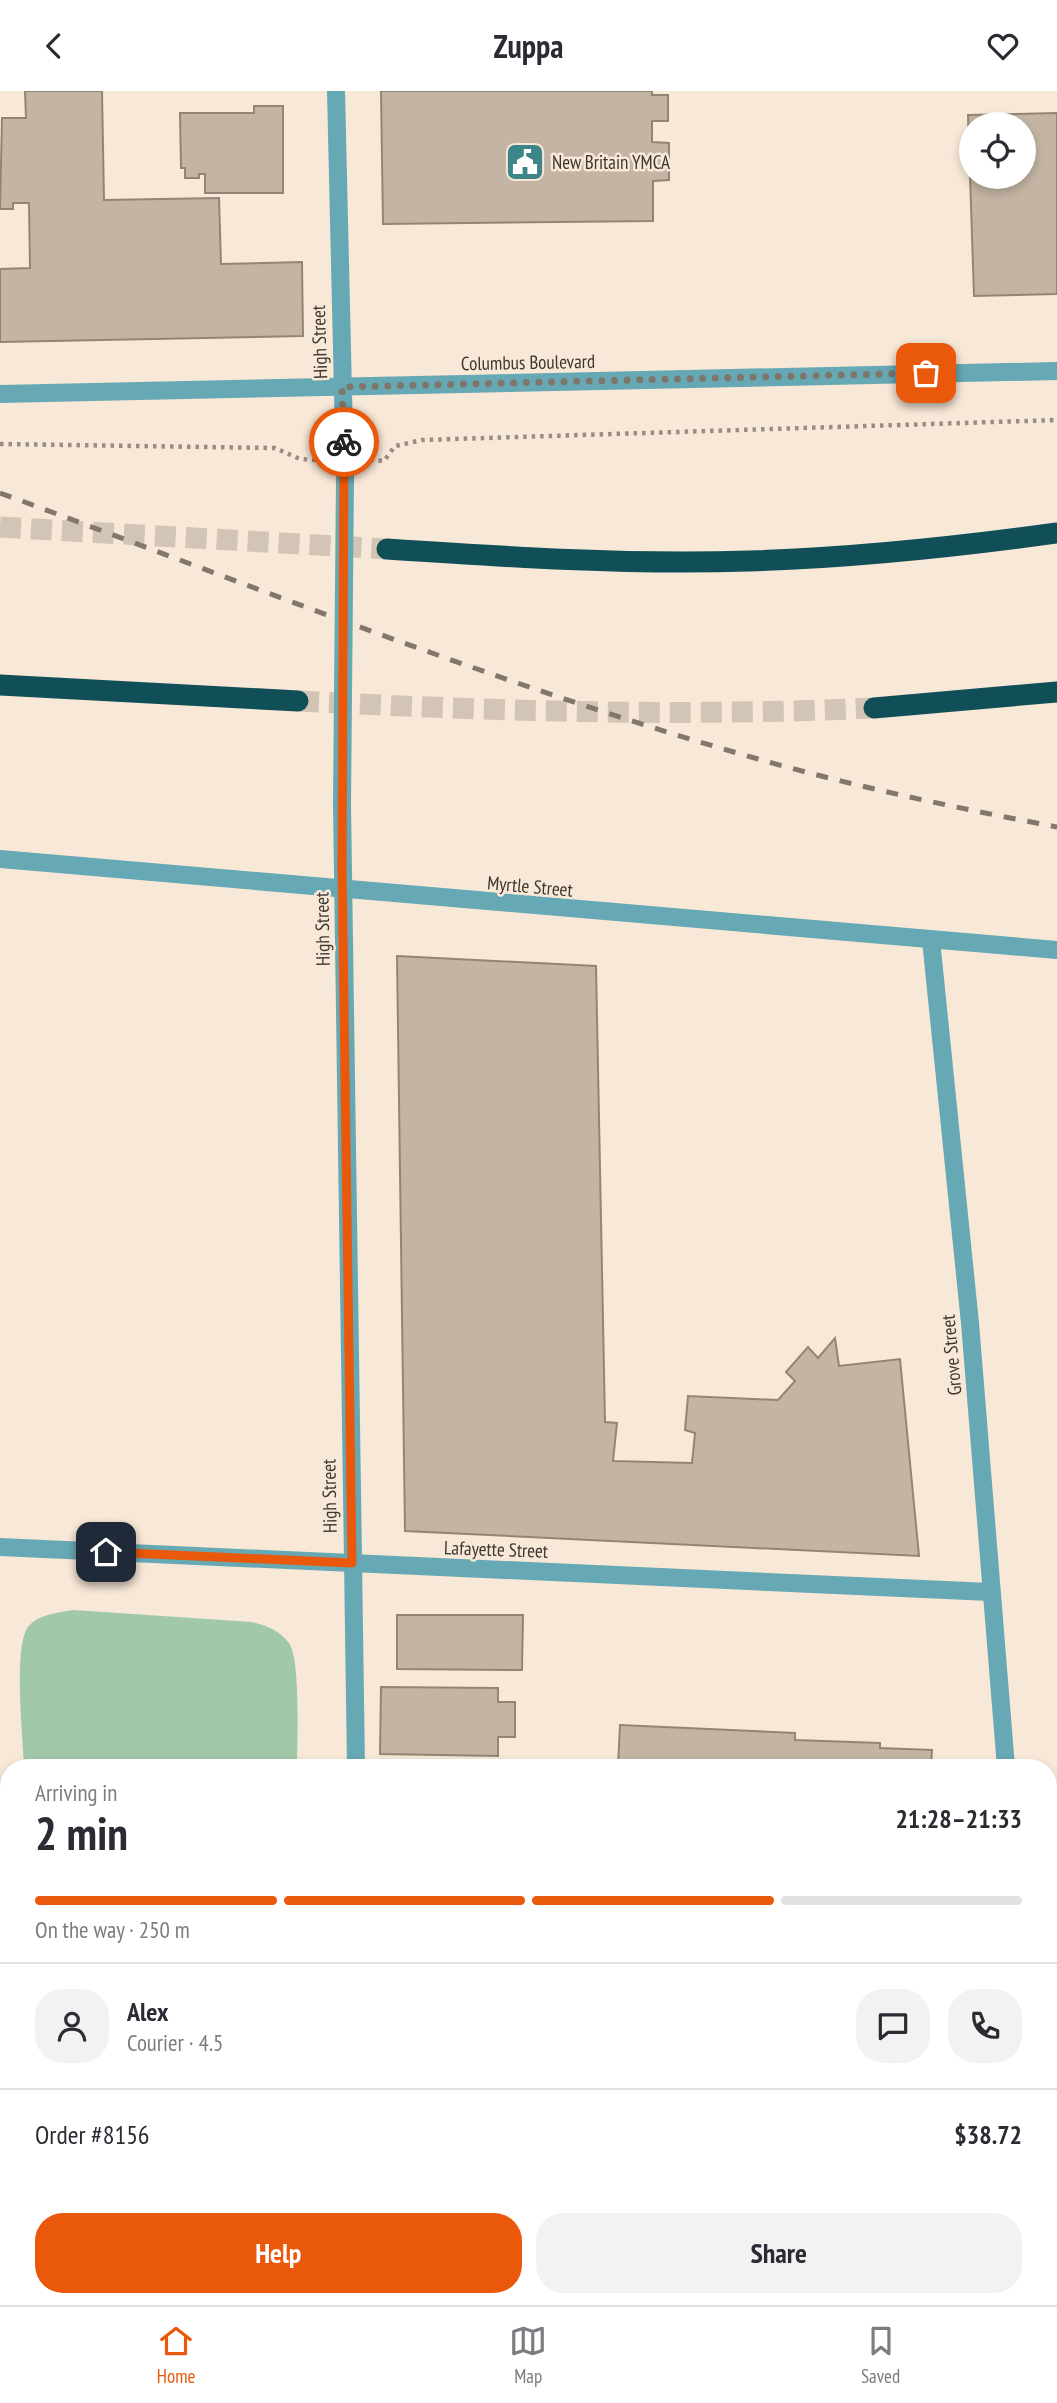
<!DOCTYPE html>
<meta charset="utf-8">
<style>
:root{--surface:#fff;--page:#f2f2f3;--text:#2b2b33;--muted:#7c7c81;--line:#e1e1e2;--accent:#ea580c}
body{margin:0;font-family:"PT Sans Narrow",sans-serif;background:var(--page);color:var(--text);height:100vh;display:flex;flex-direction:column;font-size:26px;white-space:nowrap}
*{box-sizing:border-box;margin:0}
p{font-size:23px;color:var(--muted)}
.icon{flex:none;width:38px;height:38px;fill:none;stroke:currentColor;stroke-width:2;stroke-linecap:round;stroke-linejoin:round}
.map{position:relative;flex:1;overflow:hidden}
.drawer{position:absolute;left:0px;top:1668px;width:1057px;height:548px;display:flex;flex-direction:column;background:var(--surface);border-radius:28px 28px 0 0;box-shadow:0 4px 10px #0003}
.drawer>*{flex:none}
.tools{position:absolute;left:959px;top:21px;display:grid;gap:14px}
.tools a{display:grid;place-items:center;width:77px;height:77px;border-radius:50%;background:var(--surface);box-shadow:0 4px 10px #0003;font-size:35px}
.pin{position:absolute;display:grid;place-items:center;width:60px;height:60px;color:#fff;margin:-30px;border-radius:14px;box-shadow:0 4px 10px #0006}
.courier{position:absolute;display:grid;place-items:center;width:70px;height:70px;margin:-35px;border:5px solid #ea580c;border-radius:50%;background:#fff;color:#222;box-shadow:0 2px 9px #0007}
.headline em{font-style:normal;font-weight:600}
.headline div{display:flex;flex-direction:column-reverse}
.headline{display:flex;align-items:center;justify-content:space-between;height:119px;padding:0 35px}
h1{font-size:46px;font-weight:600;line-height:52px}
.bar{display:grid;grid-template-columns:repeat(4,1fr);gap:10px 7px;align-content:center;height:84px;padding:0 35px}
.bar i{height:9px;border-radius:5px;background:var(--line)}
.bar .active{background:var(--accent)}
.bar p{grid-column:span 4}
.line{display:flex;align-items:center;gap:18px;padding:0 35px;border-top:2px solid var(--line)}
.line div{flex:1}
.round{display:grid;place-items:center;flex:none;width:74px;height:74px;border-radius:28px;background:var(--page)}
.cta{display:flex;gap:14px;margin-top:auto;padding:14px 35px}
.cta a{flex:1;height:80px;border-radius:28px;background:var(--accent);color:#fff;font-size:28px;font-weight:600;line-height:80px;text-align:center}
.cta a+a{background:var(--page);color:var(--text)}
header{display:flex;justify-content:space-between;align-items:center;height:91px;padding:0 35px;background:var(--surface);font-size:32px;font-weight:600}
.tab-bar{display:flex;justify-content:space-around;align-items:center;height:98px;border-top:2px solid var(--line);background:var(--surface);font-size:19px;color:var(--muted)}
.tab-bar a{display:grid;justify-items:center;gap:4px}
.tab-bar .active{color:var(--accent)}
.map>svg:first-child{display:block}
</style>
<header><svg class="icon" aria-label="back" viewBox="0 0 24 24"><path d="M15 5l-7 7 7 7"/></svg>Zuppa<svg class="icon" aria-label="heart" viewBox="0 0 24 24"><path d="M12 20l-8-8c-3-5 5-10 8-4 3-6 11-1 8 4z"/></svg></header>
<div class="map">
<svg width="1057" height="2214" viewBox="0 0 1057 2214">
<rect width="100%" height="100%" fill="#f8e8d7"/>
<!-- green -->
<g fill="#a2c8aa">
<path d="M73,1519l179,12c15,4 27,8 37,21 12,18 8,100 8,124h-273c-1,-28 -11,-119 4,-140 10,-13 30,-14 45,-17z"/>
<rect x="20" y="2207" width="306" height="7"/>
</g>
<!-- building -->
<g fill="#c3b4a3" stroke="#938575" stroke-width="2" fill-rule="evenodd">
<path d="M25,0h77l2,109 115,-2 2,66 81,-2 1,74 -303,6v-73l30,-1 -1,-65h-16v6h-13l2,-91h24z"/>
<path d="M381,0h271v4h16v26h-16v21l17,1v37l-16,1v40l-270,3z"/>
<path d="M254,15h29v87h-78v-19h-6v4h-14v-10h-4l-1,-55h74z"/>
<path d="M1057,22v181l-83,2 -6,-181zM971,33h53v53h-53z"/>
<path d="M397,865l199,10 9,456 12,1 -4,38 79,2 3,-30 -10,-3 3,-34 90,4 17,-19 -9,-9 22,-25 10,11 17,-20 4,28 61,-7 19,197 -514,-25z"/>
<path d="M397,1524h126l-1,55 -125,-1z"/>
<path d="M381,1596l117,1v14h17v35h-17v19l-118,-2z"/>
<path d="M620,1634l175,8v7l85,3v5l52,2 -1,17h-313z"/>
<rect x="0" y="1844" width="9" height="169"/>
<rect x="0" y="2116" width="9" height="61"/>
</g>
<g fill="none" stroke-linecap="round" stroke-linejoin="round">
<!-- highway-tunnel -->
<g stroke="#d3c5b6" stroke-width="21" stroke-dasharray="21 10" stroke-linecap="butt">
<path d="M0,436l387,22"/>
<path d="M298,610c192,10 383,16 576,7"/>
</g>
<!-- path -->
<g stroke="#978d81" stroke-width="4.5" stroke-dasharray="3.5 5" stroke-linecap="butt">
<path d="M0,353l275,4 25,11 19,1"/>
<path d="M370,369l14,1 11,-15 27,-6 635,-20"/>
</g>
<!-- minor -->
<g stroke="#66a8b4" stroke-width="18">
<path d="M336,0l9,387"/>
<path d="M0,303l1057,-23"/>
<path d="M342,713l14,963"/>
<path d="M0,768l1057,91"/>
<path d="M931,849l39,383 36,444"/>
<path d="M0,1456l990,45"/>
<path d="M1048,1984l9,-1"/>
<path d="M1048,2152l5,62"/>
<path d="M365,2207v7"/>
</g>
<!-- highway -->
<g stroke="#104e58" stroke-width="21">
<path d="M387,458c120,8 242,16 362,12 103,-3 206,-14 308,-28"/>
<path d="M0,594l298,16"/>
<path d="M874,617l183,-16"/>
</g>
<!-- rail -->
<path stroke="#81776d" stroke-width="5" stroke-dasharray="12 12" stroke-linecap="butt" d="M0,402c251,92 501,193 758,266 98,28 199,49 299,68"/>
<!-- minor-bridge -->
<path stroke="#66a8b4" stroke-width="18" d="M342,713l3,-326"/>
</g>
<g fill="none" stroke-linecap="round" stroke-linejoin="round">
<!-- done -->
<path stroke="#7f766b" stroke-width="7" stroke-dasharray="0 12.6" d="M344,351l-2,-55 584,-14"/>
<!-- route -->
<path stroke="#ea580c" stroke-width="9" d="M106,1461l246,11 -10,-696 2,-425"/>
</g>
<!-- icons -->
<defs>
<g id="civic-square" transform="scale(2.0125)"><rect x="-9" y="-9" width="18" height="18" rx="4" fill="#3d8687" stroke="#f8e8d7"/><path d="M-.6-6.5H3V-4.5H.6V-3L4-1V1h2V6H-6V1h2V-1L-.6-3ZM-1.2 2.5V6h2.4V2.5Z" fill="#fff"/></g>
</defs>
<g fill-rule="evenodd">
<use href="#civic-square" x="525" y="71"/>
</g>
<g text-anchor="middle" dominant-baseline="central" stroke-width="5" stroke-linejoin="round" paint-order="stroke">
<!-- poi labels -->
<g font-size="19" fill="#3e3831" stroke="#f8e8d7" text-anchor="start">
<text x="552" y="71">New Britain YMCA</text>
</g>
<!-- street labels -->
<g font-size="19" fill="#3e3831" stroke="#f8e8d7">
<text transform="translate(319 251) rotate(-92)">High Street</text>
<text transform="translate(528 271) rotate(-1)">Columbus Boulevard</text>
<text transform="translate(530 795) rotate(5)">Myrtle Street</text>
<text transform="translate(322 838) rotate(-91)">High Street</text>
<text transform="translate(951 1264) rotate(-95)">Grove Street</text>
<text transform="translate(329 1405) rotate(-91)">High Street</text>
<text transform="translate(496 1458) rotate(2)">Lafayette Street</text>
</g>
</g>
</svg>
<div class="tools">
<a><svg class="icon" aria-label="locate" viewBox="0 0 24 24"><circle cx="12" cy="12" r="6"/><path d="M12 2v4M12 18v4M2 12h4M18 12h4"/></svg></a>
</div>
<div class="pin" style="left:926px;top:282px;background:#ea580c"><svg class="icon" aria-label="bag" viewBox="0 0 24 24"><path d="M5 8h14l-1 12H6zM9 8a3 3 0 0 1 6 0"/></svg></div>
<div class="pin" style="left:106px;top:1461px;background:#1f2937"><svg class="icon" aria-label="home" viewBox="0 0 24 24"><path d="M3 11l9-7 9 7M6 9v11h12V9"/></svg></div>
<div class="courier" style="left:344px;top:351px"><svg class="icon" aria-label="bike" viewBox="0 0 24 24"><circle cx="6" cy="16" r="4"/><circle cx="18" cy="16" r="4"/><path d="M6 16l4-8h5l3 8M10 8l3 8H6M13 5h3"/></svg></div>
<section class="drawer">
<div class="headline"><div><h1>2 min</h1><p>Arriving in</p></div><em>21:28–21:33</em></div>
<div class="bar"><i class="active"></i><i class="active"></i><i class="active"></i><i></i><p>On the way · 250 m</p></div>
<div class="line" style="height:126px"><a class="round"><svg class="icon" aria-label="person" viewBox="0 0 24 24"><circle cx="12" cy="8" r="4"/><path d="M4 21q1-7 8-7t8 7"/></svg></a><div><b>Alex</b><p>Courier · 4.5</p></div><a class="round"><svg class="icon" aria-label="chat" viewBox="0 0 24 24"><path d="M4 5h16v11H9l-5 4z"/></svg></a><a class="round"><svg class="icon" aria-label="phone" viewBox="0 0 24 24"><path d="M5 4h4l2 5-3 2q2 4 5 5l2-3 5 2v4C11 20 4 13 5 4z"/></svg></a></div>
<div class="line" style="height:91px"><div>Order #8156</div><b>$38.72</b></div>
<div class="cta"><a>Help</a><a>Share</a></div>
</section>
</div>
<nav class="tab-bar">
<a class="active"><svg class="icon" aria-label="home" viewBox="0 0 24 24"><path d="M3 11l9-7 9 7M6 9v11h12V9"/></svg>Home</a>
<a><svg class="icon" aria-label="map" viewBox="0 0 24 24"><path d="M3 6l6-2 6 2 6-2v14l-6 2-6-2-6 2zM9 4v14M15 6v14"/></svg>Map</a>
<a><svg class="icon" aria-label="saved" viewBox="0 0 24 24"><path d="M7 4h10v16l-5-4-5 4z"/></svg>Saved</a>
</nav>
